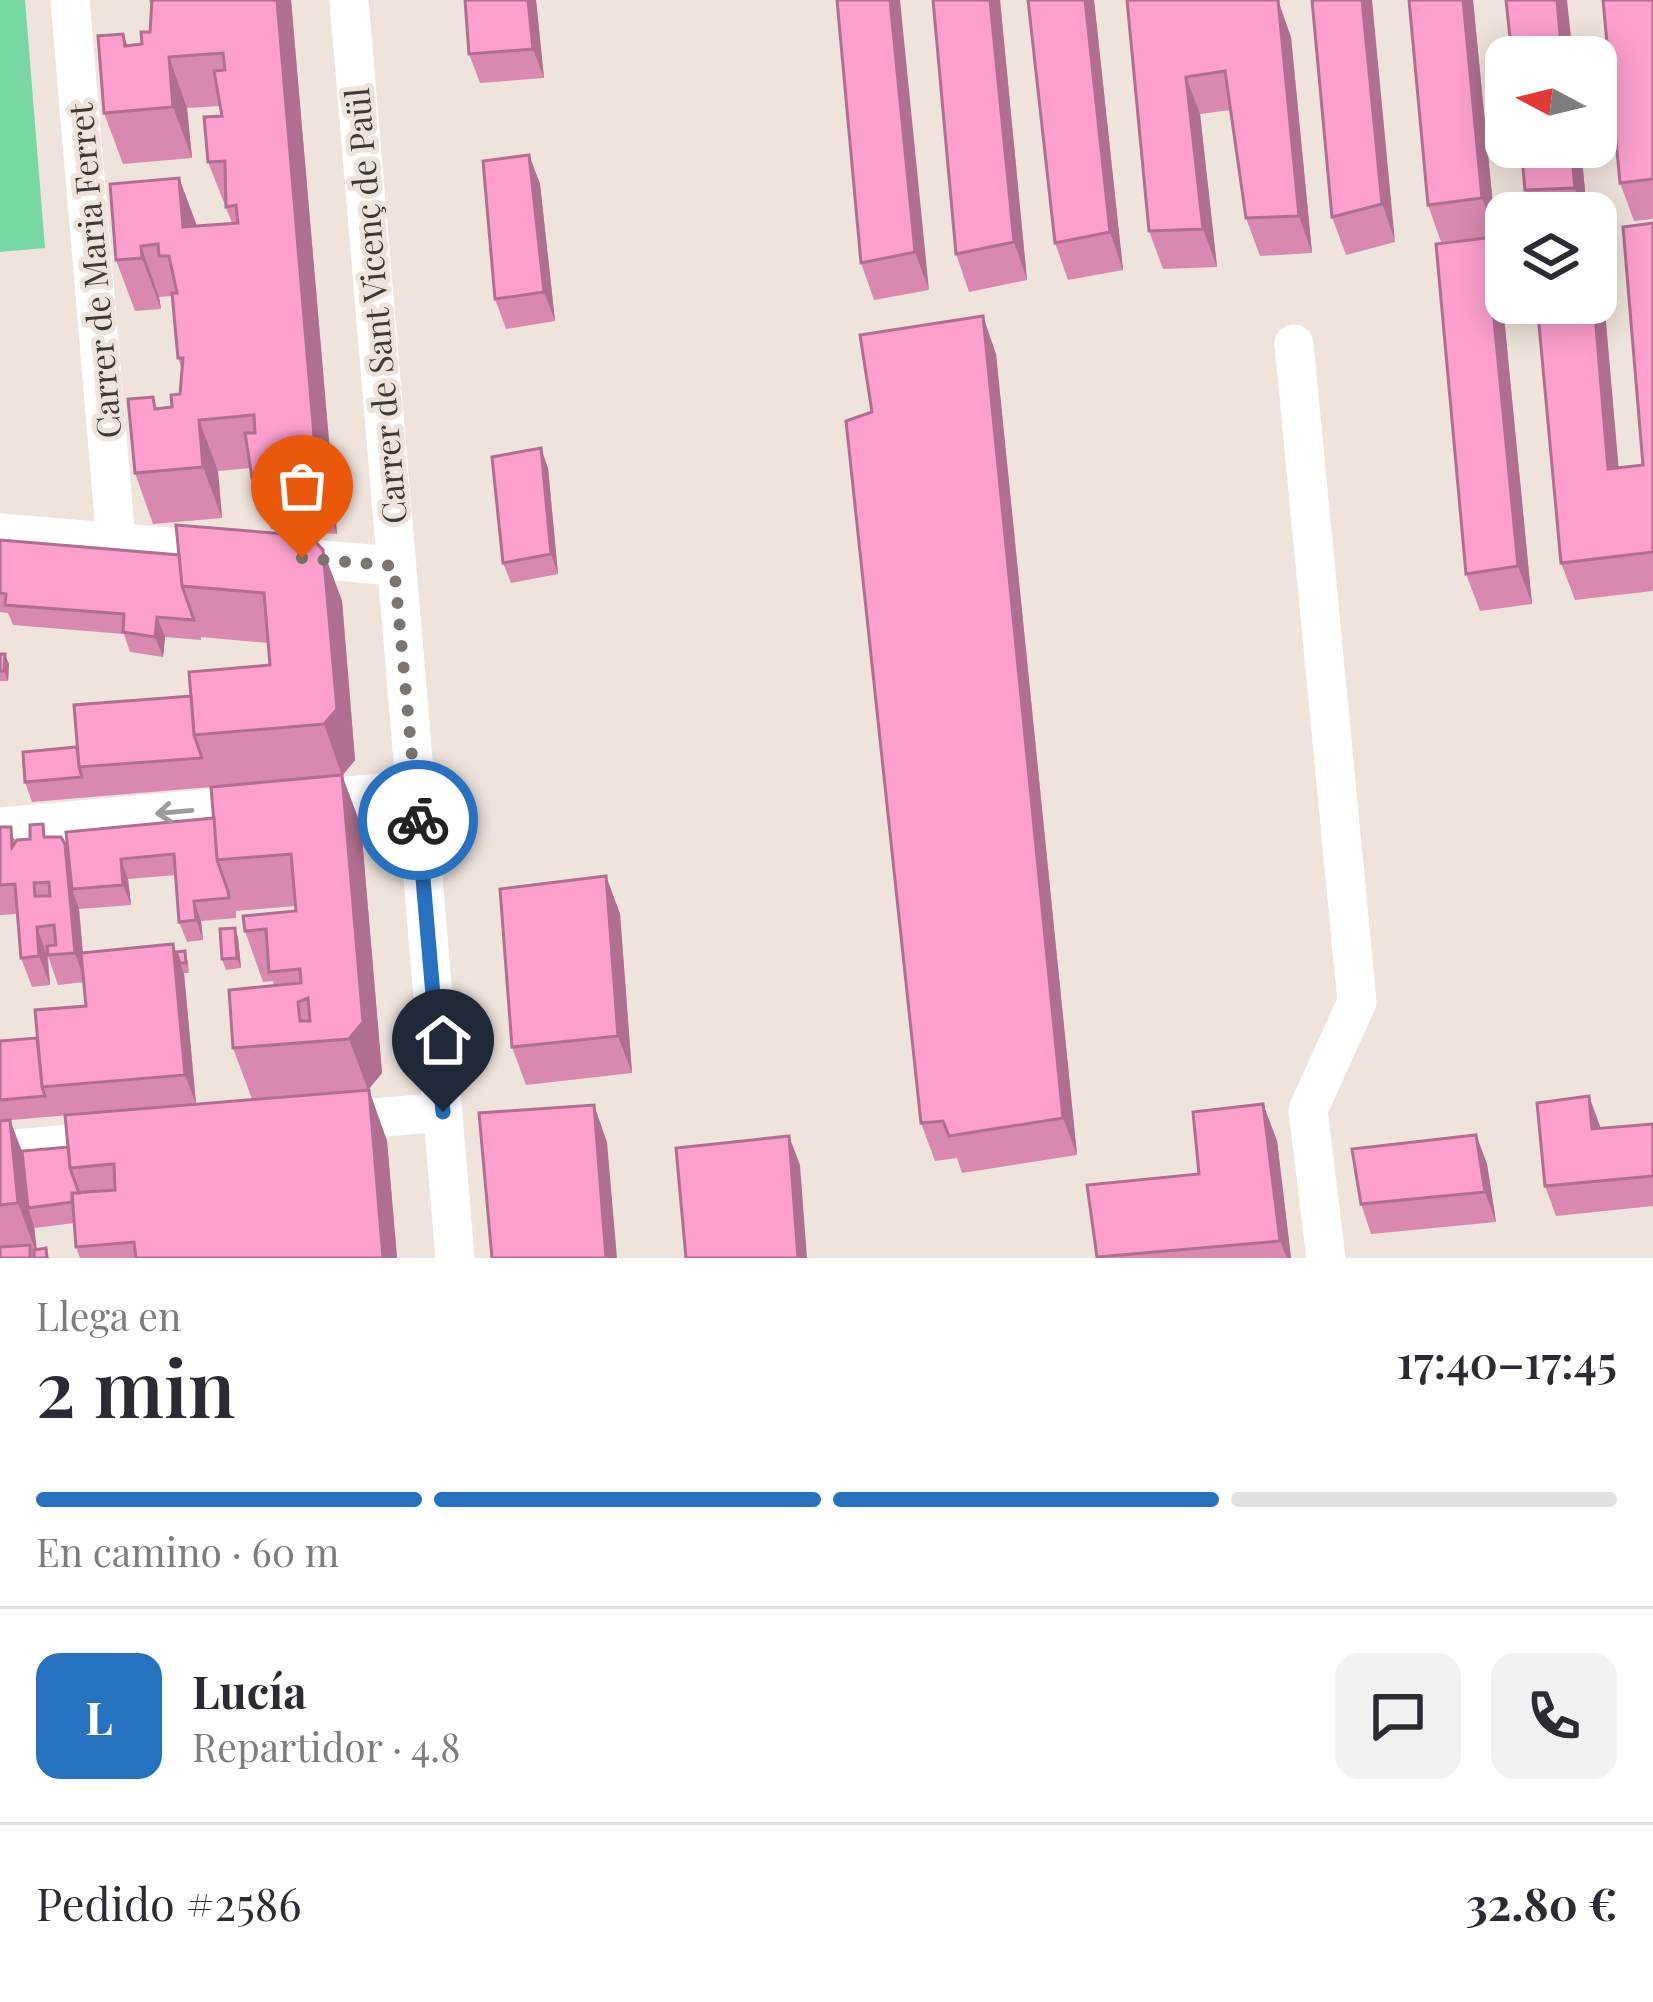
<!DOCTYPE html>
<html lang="es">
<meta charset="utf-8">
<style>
:root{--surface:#fff;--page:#f2f2f3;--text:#2b2b33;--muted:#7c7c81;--line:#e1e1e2;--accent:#2672c1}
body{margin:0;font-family:"Playfair Display",serif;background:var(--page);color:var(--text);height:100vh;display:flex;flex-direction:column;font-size:45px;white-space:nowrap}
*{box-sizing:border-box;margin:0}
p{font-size:39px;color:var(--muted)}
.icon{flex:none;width:66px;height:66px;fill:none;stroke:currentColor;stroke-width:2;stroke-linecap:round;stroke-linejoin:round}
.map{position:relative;height:1258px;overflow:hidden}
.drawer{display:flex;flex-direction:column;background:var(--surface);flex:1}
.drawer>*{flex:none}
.needle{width:78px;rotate:277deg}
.tools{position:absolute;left:1485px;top:36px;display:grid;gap:24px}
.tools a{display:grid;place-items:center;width:132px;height:132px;border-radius:24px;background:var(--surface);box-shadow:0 6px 30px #0003;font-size:60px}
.pin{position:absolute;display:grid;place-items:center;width:102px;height:102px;color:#fff;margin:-123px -51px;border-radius:50% 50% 50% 0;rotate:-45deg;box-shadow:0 0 12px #0007}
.pin .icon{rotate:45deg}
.courier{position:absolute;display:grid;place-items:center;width:120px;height:120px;margin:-60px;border:9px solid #2672c1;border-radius:50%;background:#fff;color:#222;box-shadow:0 3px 15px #0007}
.summary em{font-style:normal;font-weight:600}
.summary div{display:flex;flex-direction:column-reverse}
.summary{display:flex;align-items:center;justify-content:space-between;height:204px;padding:0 36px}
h1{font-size:78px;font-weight:600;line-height:90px}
.bar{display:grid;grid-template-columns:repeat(4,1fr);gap:18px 12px;align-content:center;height:144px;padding:0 36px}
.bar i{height:15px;border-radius:9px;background:var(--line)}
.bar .active{background:var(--accent)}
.bar p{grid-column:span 4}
.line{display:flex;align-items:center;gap:30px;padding:0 36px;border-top:3px solid var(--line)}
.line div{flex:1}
.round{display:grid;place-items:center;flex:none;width:126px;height:126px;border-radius:24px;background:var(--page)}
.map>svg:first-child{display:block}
</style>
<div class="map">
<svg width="1653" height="1258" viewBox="0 0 1653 1258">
<rect width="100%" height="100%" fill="#eee4db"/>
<!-- green -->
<path fill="#77d8a6" d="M0,0h25l20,248 -45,4z"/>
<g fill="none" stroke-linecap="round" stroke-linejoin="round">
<!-- minor -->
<g stroke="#fff" stroke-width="39">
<path d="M70,0l46,542"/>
<path d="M349,0l106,1258"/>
<path d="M1294,344l63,658 -49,108 18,148"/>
<path d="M0,533l395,33"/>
<path d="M0,827l416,-37"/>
<path d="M328,1122l115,-10"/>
<path d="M0,1150l120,-10"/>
</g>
</g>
<!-- wall -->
<g fill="#d989b0">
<path d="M149,0h142l46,534 -66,-5 -19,-51 -1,-10 -33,3 4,47 -69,6 -18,-51 23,-64 14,-2 8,-13 2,-24 -4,-12 -6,-62 -13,1 2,12 -26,2 -19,-51 63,-82 18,48 35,-3 -24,-61 14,-46 -2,-10 -33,2 5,50 -69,6 -19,-51 19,-79 5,12 14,-2 8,-12 2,-24z"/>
<path d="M536,0l8,78 -64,5 -11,-29z"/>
<path d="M837,0l92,290 -55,10 -13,-37z"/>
<path d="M933,0h67l27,280 -58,12 -13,-38z"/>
<path d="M1028,0h66l29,270 -55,10 -13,-37z"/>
<path d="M1127,0l164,37 21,216 -52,3 -14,-38 -15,-108 -31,4 17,153 -54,2 -14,-38z"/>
<path d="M1312,0l83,242 -49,13 -14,-38z"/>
<path d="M1473,0l23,236 -55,6 -13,-37z"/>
<path d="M1653,0v219l-19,2 -14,-38z"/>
<path d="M1521,147h60l6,66h-53l-9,-23z"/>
<path d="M529,155l11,29 15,137 -49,8 -11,-30z"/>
<path d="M1653,223v368l-78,9 -14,-37 40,-299 17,204 25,-3z"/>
<path d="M1500,276l32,328 -52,7 -14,-37z"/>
<path d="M996,354l81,801 -115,18 -5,-15 -22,3 -14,-38 -49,-711z"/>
<path d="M548,468l10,106 -47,9 -8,-20z"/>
<path d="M0,540l179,16 144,-6 19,51 13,159 -13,16 19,50 21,247 -14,17 -116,9 -19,-51 41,-62 -1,-5 -10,1 -18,-51 51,-20 -1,-5 -59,5v7l-35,3 2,19 -16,2 -8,-20 -3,-47 -48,4 3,26 -52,4 4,43h93l12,9 1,12h-5l12,131 -196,17v-80l37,-3 49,-32 -2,-24 -26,3 -10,-29 2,29 -18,2 -11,-29 -4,-44 -17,1v-88l16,13 31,-3 21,14 146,-33 -3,-31 -179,15 -7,-20 52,-35 114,-51 79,-31 -2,-22 -67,-6v3l-36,-3 -2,20 -33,-5 -6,-18 -111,-9 -5,-12 -8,-1z"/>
<path d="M0,654l9,10 -1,17h-8z"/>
<path d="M606,876l14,38 12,159 -106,12 -14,-38z"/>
<path d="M235,928l3,10 3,30 -15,2 -4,-11z"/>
<path d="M369,1090l18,51 10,117h-317l-4,-11 -2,-24 -39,5 -1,-2 3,23 13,9h-50v-137l10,-1 12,31 46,-4z"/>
<path d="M1263,1104l14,37 14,117h-194l102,-84z"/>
<path d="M1653,1124v82l-97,10 -11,-30 55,-60v3z"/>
<path d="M1476,1135l11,29 9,58 -125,12 -10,-30z"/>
</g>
<!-- shaded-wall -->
<g fill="#b06f90">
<path d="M277,0h14l46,534 -19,-51z"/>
<path d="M528,0h8l8,78 -11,-29z"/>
<path d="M890,0h10l29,290 -14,-38z"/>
<path d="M990,0h10l27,280 -13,-38z"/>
<path d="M1085,0h9l29,270 -13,-38z"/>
<path d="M1278,0l13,37 21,216 -13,-37z"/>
<path d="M1362,0h10l23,242 -13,-38z"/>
<path d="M1463,0h10l23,236 -14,-38z"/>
<path d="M1557,0h10l6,57h-11z"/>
<path d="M169,57l18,51 5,50 -19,-51z"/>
<path d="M1186,77l14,37 17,153 -14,-38z"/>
<path d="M1571,147h10l6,66h-3l-9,-25z"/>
<path d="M529,155l11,29 15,137 -11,-29z"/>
<path d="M179,178l19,51 -15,-2z"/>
<path d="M1486,238l14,38 32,328 -14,-38z"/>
<path d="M141,246l18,51 2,12 -19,-51z"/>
<path d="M1596,251l5,13 21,243 -14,-38 -14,-166h2z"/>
<path d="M983,316l13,38 81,801 -14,-37z"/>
<path d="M199,420l19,51 4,47 -19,-51z"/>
<path d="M541,448l7,20 10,106 -7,-20z"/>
<path d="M323,550l19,51 13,159 -13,16 -18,-52z"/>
<path d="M157,617l8,20 -2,20 -8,-20z"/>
<path d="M5,654l4,10 -1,17 -4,-10z"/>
<path d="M342,775l19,51 21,247 -14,17 -19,-51z"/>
<path d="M65,844l11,30 -4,15 7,20 6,73 -10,-29z"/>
<path d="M121,859l7,20 3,26 -8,-20z"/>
<path d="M606,876l14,38 12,159 -14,-37z"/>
<path d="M194,901l7,20 2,19 -7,-20z"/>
<path d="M37,927l10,29 3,29 -11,-29z"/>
<path d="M235,928l3,10 3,30 -4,-10z"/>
<path d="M173,944l11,30 12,130 -11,-29z"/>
<path d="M369,1090l18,51 10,117h-14z"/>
<path d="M1589,1096l11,30 2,33 -10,-30z"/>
<path d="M1263,1104l14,37 14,117h-4l-7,-17z"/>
<path d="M594,1105l13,37 10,116h-11z"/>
<path d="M10,1120l19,51 -1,37 6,18 3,29 -19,-52z"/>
<path d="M1476,1135l11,29 9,58 -11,-30z"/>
<path d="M789,1136l11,29 7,93h-9z"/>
</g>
<!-- building -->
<g fill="#fc9fcd" stroke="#b06f90" stroke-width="3" fill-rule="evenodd">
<path d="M152,0h125l41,483 -66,-5 -7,-45h10l-1,-18 -55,5 4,47 -68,6 -7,-74 25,-2 2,12 17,-2 -1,-12 9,-1 3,-36h-5l-6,-65h5l-8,-37h-10l-1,-12 -17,2 1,12 -26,2 -6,-76 69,-6 4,49 55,-4 -2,-18 -10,2 -1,-46 -17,1 -4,-45 18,-1 -8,-45 11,-1 -2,-17 -54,4 4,50 -69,6 -6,-77 25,-2 2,12 17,-2 -1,-12h9z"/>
<path d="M465,0h63l5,49 -64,5z"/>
<path d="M837,0h53l25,252 -54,11z"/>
<path d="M933,0h57l24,242 -58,12z"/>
<path d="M1028,0h57l25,232 -55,11z"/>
<path d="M1127,0h151l21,216 -53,2 -21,-147 -39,6 17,152 -54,2z"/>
<path d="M1312,0h50l20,204 -50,13z"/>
<path d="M1409,0h54l19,198 -54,7z"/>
<path d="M1506,0h51l5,57h-50z"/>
<path d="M1603,0h50v179l-33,4z"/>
<path d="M1521,147h50l4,41 -50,2z"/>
<path d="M529,155l15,137 -49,7 -12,-138z"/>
<path d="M1653,223v329l-92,11 -24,-260h57l14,166 35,-4 -20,-238z"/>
<path d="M1486,238l32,328 -52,8 -30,-330z"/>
<path d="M983,316l80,802 -114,18 -6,-15 -22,2 -75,-702 26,-9 -12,-77z"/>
<path d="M541,448l10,106 -48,9 -11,-106z"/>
<path d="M176,525l134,11 13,14 14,159 -13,15 -130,11 -5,-63 81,-7 -6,-72 -82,-7z"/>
<path d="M0,540l179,15 3,31 12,34 -37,-3 -2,20 -32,-5 1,-18 -119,-9 1,-11 -6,-1z"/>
<path d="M0,654h5l-1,17h-4z"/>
<path d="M191,696l3,39 8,23 -123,9 -5,-62z"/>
<path d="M77,747l2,20 3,10 -57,5 -2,-30z"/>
<path d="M342,775l21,247 -14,17 -116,9 -4,-58 72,-7 -1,-14 -31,3 -3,-43 -21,2 -2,-15 53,-5 -5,-57 -74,6 -6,-73zM308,998l2,23h-10l-2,-19z"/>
<path d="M214,818l3,42 11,31 1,7 -35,3 2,19 -17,2 -5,-68 -53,5 2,26 -51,4 -6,-57z"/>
<path d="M43,824l1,13h17l4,7 10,109 -27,2 -1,-9 9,-1 -2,-20 -17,2 2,29 -18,2 -6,-74 -15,1v-58h11l1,20 5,-7 13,-1v-14zM49,882l1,14h-15l-1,-13z"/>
<path d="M606,876l12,160 -106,11 -12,-158z"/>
<path d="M235,928l2,30 -15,1 -2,-30z"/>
<path d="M173,944l12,131 -143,12 -7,-77 51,-4 -5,-53z"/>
<path d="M185,951l1,12h-6l-4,-11z"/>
<path d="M37,1038l5,49 3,9 -45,4v-59z"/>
<path d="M369,1090l14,168h-247l-2,-16 -58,5 -4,-54 43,-3 -1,-26 -44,4 -5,-53z"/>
<path d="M1589,1096l3,33 61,-5v52l-108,10 -8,-83z"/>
<path d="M1263,1104l17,137 -183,16 -10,-72 112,-11 -6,-62z"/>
<path d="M594,1105l12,153h-114l-13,-145z"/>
<path d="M10,1120l8,83 -18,2v-84z"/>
<path d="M1476,1135l9,57 -124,12 -9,-55z"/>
<path d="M789,1136l9,122h-112l-10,-110z"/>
<path d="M68,1147l2,21 9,25h-7v9l-44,6 -6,-57z"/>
<path d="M30,1245v13h-30v-11z"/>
<path d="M46,1248l1,10h-13v-8z"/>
</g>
<!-- one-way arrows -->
<defs><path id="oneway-shaft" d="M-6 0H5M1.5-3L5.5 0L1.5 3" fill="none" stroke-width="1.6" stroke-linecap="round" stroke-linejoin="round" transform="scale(3)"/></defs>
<use stroke="#9e9c9a" href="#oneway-shaft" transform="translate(174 812) rotate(175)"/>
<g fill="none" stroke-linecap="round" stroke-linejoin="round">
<!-- done -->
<path stroke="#7b7570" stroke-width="12" stroke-dasharray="0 21.6" d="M302,558l92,8 24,254"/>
<!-- route -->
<path stroke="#2672c1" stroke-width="15" d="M418,820l25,292"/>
</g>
<g text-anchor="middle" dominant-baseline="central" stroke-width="10" stroke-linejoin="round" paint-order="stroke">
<!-- street labels -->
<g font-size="33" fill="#3d3936" stroke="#eee4db">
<text transform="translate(93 271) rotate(-95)">Carrer de Maria Ferret</text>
<text transform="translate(374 306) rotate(-95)">Carrer de Sant Vicenç de Paül</text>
</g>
</g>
</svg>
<div class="tools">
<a><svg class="needle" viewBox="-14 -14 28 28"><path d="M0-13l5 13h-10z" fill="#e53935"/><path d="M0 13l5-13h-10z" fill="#7c7c81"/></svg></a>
<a><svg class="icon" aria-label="layers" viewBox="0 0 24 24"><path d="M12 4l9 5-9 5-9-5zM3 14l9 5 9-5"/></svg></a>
</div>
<div class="pin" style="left:302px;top:558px;background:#ea580c"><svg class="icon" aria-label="bag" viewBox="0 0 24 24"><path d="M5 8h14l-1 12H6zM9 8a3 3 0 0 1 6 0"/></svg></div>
<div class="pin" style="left:443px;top:1112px;background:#1f2937"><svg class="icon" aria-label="home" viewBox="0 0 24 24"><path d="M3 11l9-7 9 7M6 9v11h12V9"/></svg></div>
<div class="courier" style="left:418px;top:820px"><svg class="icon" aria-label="bike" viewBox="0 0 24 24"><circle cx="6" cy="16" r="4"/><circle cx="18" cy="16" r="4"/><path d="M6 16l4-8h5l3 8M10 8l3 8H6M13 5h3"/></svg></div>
</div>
<section class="drawer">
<div class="summary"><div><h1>2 min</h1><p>Llega en</p></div><em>17:40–17:45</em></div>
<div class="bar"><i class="active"></i><i class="active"></i><i class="active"></i><i></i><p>En camino · 60 m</p></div>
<div class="line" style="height:216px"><b class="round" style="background:var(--accent);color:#fff">L</b><div><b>Lucía</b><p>Repartidor · 4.8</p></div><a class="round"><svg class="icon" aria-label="chat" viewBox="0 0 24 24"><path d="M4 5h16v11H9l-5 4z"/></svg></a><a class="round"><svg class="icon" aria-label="phone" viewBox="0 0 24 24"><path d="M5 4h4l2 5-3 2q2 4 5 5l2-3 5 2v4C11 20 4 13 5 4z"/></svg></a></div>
<div class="line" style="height:156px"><div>Pedido #2586</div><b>32.80 €</b></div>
</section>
